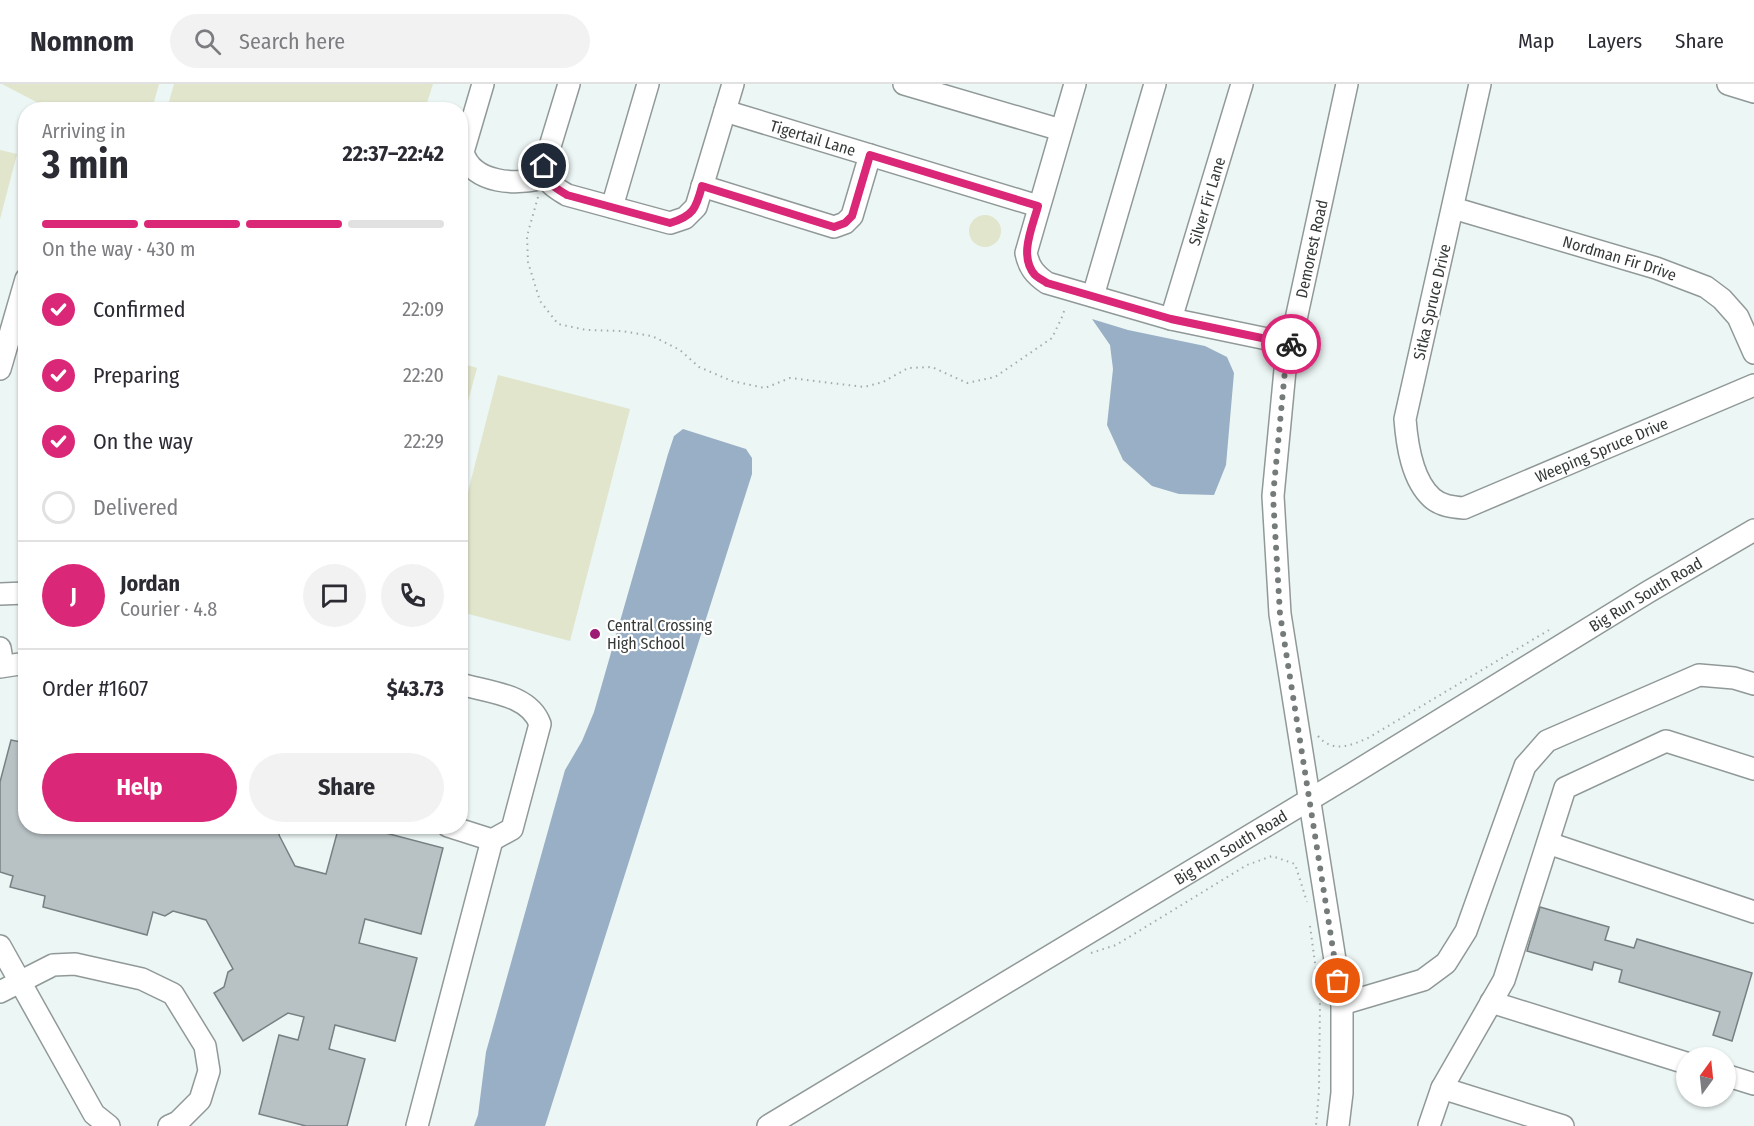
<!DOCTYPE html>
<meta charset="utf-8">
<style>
:root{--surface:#fff;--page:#f2f2f3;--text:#2b2b33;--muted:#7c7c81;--line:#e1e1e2;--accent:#db2777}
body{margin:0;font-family:"Fira Sans Condensed",sans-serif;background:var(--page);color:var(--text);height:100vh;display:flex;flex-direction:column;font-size:22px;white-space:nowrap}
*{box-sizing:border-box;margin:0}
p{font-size:20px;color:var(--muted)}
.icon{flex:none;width:33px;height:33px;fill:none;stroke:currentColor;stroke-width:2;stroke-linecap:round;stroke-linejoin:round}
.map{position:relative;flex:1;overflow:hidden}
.side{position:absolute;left:18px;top:18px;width:450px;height:732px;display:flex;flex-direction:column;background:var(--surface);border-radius:24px;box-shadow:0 2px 4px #0004}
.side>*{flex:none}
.needle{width:39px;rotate:15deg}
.buttons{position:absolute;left:1676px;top:963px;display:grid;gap:12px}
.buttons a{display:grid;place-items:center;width:60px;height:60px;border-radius:50%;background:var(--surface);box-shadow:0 2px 4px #0004;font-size:30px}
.pin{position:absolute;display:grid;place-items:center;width:51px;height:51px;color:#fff;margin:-26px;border:3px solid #fff;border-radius:50%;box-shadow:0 2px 6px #0007}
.courier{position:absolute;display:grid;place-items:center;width:60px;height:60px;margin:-30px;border:4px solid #db2777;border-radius:50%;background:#fff;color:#222;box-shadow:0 2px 8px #0007}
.head em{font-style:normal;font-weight:700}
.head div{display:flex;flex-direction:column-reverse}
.head{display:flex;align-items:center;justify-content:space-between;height:102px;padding:0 24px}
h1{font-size:39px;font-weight:700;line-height:45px}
.bar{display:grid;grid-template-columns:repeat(4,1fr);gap:9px 6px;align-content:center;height:72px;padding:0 24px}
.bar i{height:8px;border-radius:4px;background:var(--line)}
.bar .active{background:var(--accent)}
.bar p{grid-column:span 4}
.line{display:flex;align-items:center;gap:15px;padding:0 24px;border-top:2px solid var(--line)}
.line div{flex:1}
.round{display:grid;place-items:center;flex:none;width:63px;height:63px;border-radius:32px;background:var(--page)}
ol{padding:0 24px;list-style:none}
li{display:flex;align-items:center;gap:18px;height:66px}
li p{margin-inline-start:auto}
li .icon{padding:6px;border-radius:50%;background:var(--accent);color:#fff;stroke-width:4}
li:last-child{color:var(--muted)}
li i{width:33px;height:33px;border:3px solid var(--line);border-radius:50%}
.action{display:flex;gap:12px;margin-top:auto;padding:12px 24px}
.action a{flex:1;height:69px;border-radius:36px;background:var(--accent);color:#fff;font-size:24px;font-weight:700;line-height:69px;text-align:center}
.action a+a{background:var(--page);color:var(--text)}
header{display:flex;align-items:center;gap:36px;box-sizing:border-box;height:84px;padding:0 30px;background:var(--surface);border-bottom:2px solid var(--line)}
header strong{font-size:28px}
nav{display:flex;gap:33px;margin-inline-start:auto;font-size:21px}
.search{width:420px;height:54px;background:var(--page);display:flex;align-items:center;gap:15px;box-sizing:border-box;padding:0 21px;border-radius:33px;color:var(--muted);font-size:22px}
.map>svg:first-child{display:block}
</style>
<header>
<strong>Nomnom</strong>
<div class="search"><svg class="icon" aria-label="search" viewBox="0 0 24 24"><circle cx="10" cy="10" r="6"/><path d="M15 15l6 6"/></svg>Search here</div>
<nav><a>Map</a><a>Layers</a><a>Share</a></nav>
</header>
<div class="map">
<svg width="1754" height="1042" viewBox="0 0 1754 1042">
<rect width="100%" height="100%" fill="#ecf6f4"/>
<!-- green -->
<g fill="#e0e5cc">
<path d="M2,0h157l-7,25 -96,1 -10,-3z"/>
<path d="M174,0h259l-8,25h-258z"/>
<path d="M0,66l17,4 -17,65z"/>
<circle cx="985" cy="147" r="16"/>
<path d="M461,279l16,5 -16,59 -1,-64z"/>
<path d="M498,291l132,34 -60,232 -109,-29v-93z"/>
</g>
<!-- water -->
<g fill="#99afc5">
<path d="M1092,235l36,11 77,16 22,11 7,16 -8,92 -12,30 -35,-1 -27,-8 -29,-26 -16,-35 6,-56 -3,-24z"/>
<path d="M683,345l63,20 6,9v16l-207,652h-71l4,-11 8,-63 79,-282 17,-29 12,-29 74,-258 6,-18z"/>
</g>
<!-- building -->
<g fill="#b8c1c4" stroke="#778082" stroke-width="1.5">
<path d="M11,656l15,3v83h255l-2,9 16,31 31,8 13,-48h20l84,22 -22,86 -56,-15 -6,24 58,15 -22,83 -60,-16 -6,24 36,10 -18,67h-41l-47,-12 20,-79 19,5 6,-23 -16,-4 -45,28 -29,-48 10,-6 4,-15 5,-3 -27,-49 -33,-9 -8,5 -12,-4 -6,23 -104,-28 2,-11 -35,-9 3,-11 -13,-4v-90z"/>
<path d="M1540,823l69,20 -4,13 29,8 3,-9 115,34 -20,68 -19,-6 7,-23 -101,-30 3,-12 -28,-8 -2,8 -65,-19z"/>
</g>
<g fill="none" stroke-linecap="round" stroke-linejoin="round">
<!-- minor casing -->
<g stroke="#909998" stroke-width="24">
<g id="minor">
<path d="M483,0l-20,68c9,32 55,34 82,25"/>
<path d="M569,0l-25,82c1,17 10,21 23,29l103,28 15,-5 11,-11 37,-123"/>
<path d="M904,0l157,46"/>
<path d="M1075,0l-49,169c3,14 8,21 21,30l124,36 120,25"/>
<path id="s1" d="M1480,0l-75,335c2,26 7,61 27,79 9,8 21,9 32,10l290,-123"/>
<path d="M1728,0l26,8"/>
<path id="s2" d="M725,27l313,95"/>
<path d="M702,102l132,41 11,-4 7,-7 18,-61"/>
<path d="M612,123l36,-123"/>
<path id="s3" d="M1453,124l203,60 50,19 16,12 16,18 16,36"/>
<path d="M1093,212l62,-212"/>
<path id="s4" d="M1171,235l71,-235"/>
<path d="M0,285l26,-90"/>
<path d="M0,510l26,-1"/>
<path d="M0,564l3,18"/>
<path d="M0,583l26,-4"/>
<path d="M448,742l44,14 20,-11 28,-105c-11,-30 -52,-32 -80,-40"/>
<path d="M1548,759l206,69"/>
<path d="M0,862l94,168 15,12"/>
<path d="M0,908l53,-27 22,-1 67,15 31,15 32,52 4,25 -9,29 -22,22 -9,4"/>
<path d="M1491,918l195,61"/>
<path d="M1342,920l81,-24 23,-17 20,-32 59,-165 22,-25 152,-66 35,3 20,6"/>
<path d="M1725,991l29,9"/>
<path d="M1442,1004l121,38"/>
<path d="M417,1042l75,-286"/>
<path id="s5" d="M768,1042l584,-352 296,-182 106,-62"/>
<path id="s6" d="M1338,1042l4,-33v-89l-62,-390 -7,-118 12,-126 62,-286"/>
<path d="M1429,1042l13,-38 62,-108 61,-192 101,-47 88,28"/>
</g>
</g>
<!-- path -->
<g stroke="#a4abaa" stroke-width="2" stroke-dasharray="1.5 4.5" stroke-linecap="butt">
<path d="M538,113l-11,39 1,26 12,39 18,23 28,6 35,1 31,5 28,14 19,17 33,14 33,7 25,-10 74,9 19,-5 25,-14 24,-1 35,16 28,-6 57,-39 11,-23 2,-8"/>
<path d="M1318,652c14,17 32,10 50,2l181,-108"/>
<path d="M1310,842l10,74 -1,91 -3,35"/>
<path d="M1091,869l25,-8 131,-80 25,-9 23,8 12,38"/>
</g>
<!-- minor -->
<use href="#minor" stroke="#fff" stroke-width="21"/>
</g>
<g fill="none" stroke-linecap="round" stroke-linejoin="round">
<!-- done -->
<path stroke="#757b7a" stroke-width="6" stroke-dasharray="0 10.8" d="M1291,260l-6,26 -12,126 7,118 58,367"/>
<!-- route -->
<path stroke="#db2777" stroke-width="8" d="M544,82c1,17 10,21 23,29l103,28c23,-7 26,-14 32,-37l132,41 11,-4 7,-7 18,-61 168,51c-5,20 -20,50 -3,69 3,3 8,5 12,8l124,36 120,25"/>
</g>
<!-- markers -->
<circle fill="#9c1d73" stroke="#fff" stroke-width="2" cx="595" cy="550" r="6"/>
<g text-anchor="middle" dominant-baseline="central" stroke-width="4.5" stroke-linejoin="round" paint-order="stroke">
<!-- street labels -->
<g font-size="16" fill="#353938" stroke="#fff">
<text stroke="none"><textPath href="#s2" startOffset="92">Tigertail Lane</textPath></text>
<text stroke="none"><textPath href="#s4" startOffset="123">Silver Fir Lane</textPath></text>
<text stroke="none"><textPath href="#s6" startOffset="886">Demorest Road</textPath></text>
<text stroke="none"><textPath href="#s3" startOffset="174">Nordman Fir Drive</textPath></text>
<text transform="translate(1432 218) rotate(-77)">Sitka Spruce Drive</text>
<text stroke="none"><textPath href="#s1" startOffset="612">Weeping Spruce Drive</textPath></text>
<text stroke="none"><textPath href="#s5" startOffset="1026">Big Run South Road</textPath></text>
<text stroke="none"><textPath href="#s5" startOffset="540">Big Run South Road</textPath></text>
</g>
<!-- poi labels -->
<g font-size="16" fill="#353938" stroke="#fff" text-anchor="start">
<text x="607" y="541">Central Crossing<tspan x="607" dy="18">High School</tspan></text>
</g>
</g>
</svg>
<div class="buttons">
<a><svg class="needle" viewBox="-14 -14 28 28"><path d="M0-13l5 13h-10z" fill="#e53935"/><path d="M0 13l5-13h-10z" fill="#7c7c81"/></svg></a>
</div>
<div class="pin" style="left:1338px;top:897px;background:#ea580c"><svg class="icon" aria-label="bag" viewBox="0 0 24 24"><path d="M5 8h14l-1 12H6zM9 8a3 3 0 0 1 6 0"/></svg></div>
<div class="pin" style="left:544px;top:82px;background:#1f2937"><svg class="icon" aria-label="home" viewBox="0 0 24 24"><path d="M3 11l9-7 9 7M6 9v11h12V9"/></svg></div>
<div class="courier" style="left:1291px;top:260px"><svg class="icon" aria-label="bike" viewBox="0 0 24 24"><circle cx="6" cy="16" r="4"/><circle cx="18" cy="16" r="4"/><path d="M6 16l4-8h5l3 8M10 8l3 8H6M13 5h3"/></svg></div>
<section class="side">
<div class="head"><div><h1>3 min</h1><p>Arriving in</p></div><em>22:37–22:42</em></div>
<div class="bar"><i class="active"></i><i class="active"></i><i class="active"></i><i></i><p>On the way · 430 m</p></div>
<ol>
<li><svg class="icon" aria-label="check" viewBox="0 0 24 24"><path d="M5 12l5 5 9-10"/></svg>Confirmed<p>22:09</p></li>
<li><svg class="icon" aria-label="check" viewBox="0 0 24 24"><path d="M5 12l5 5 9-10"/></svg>Preparing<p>22:20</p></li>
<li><svg class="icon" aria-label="check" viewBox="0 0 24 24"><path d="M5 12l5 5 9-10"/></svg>On the way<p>22:29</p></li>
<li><i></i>Delivered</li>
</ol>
<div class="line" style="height:108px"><b class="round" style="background:var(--accent);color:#fff">J</b><div><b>Jordan</b><p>Courier · 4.8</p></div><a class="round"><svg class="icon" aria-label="chat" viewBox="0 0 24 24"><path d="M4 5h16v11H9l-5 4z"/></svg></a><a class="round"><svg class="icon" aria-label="phone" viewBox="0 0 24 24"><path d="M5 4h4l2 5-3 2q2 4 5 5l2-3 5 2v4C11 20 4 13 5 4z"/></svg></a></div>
<div class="line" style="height:78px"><div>Order #1607</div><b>$43.73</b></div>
<div class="action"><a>Help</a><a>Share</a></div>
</section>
</div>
